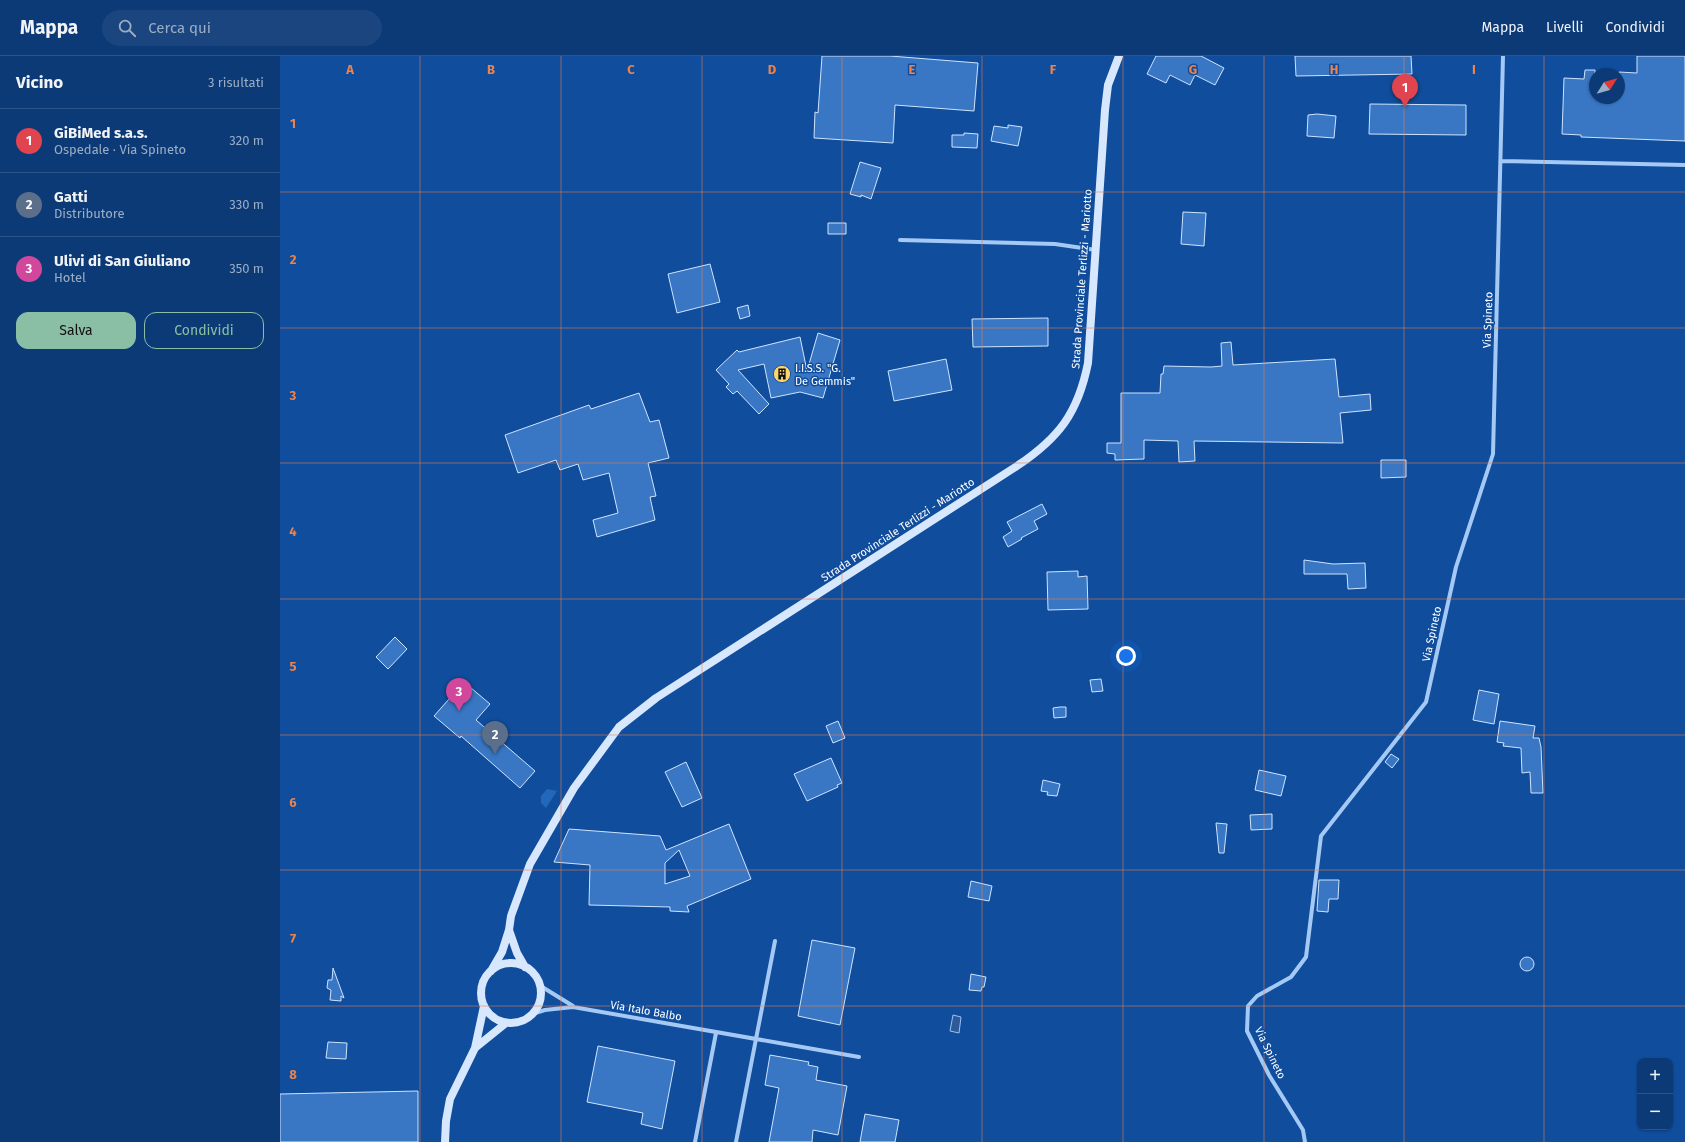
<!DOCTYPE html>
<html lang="it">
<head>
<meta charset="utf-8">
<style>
  body { margin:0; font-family:"Fira Sans",sans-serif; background:#1a457e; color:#f1f3f6 }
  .controls { position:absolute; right:12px; bottom:12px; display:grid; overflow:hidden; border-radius:8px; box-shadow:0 1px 3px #0004 }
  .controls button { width:36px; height:36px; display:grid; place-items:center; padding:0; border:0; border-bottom:1px solid #2c5488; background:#0c3a76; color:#f1f3f6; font:20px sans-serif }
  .compass { position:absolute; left:1309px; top:12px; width:36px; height:36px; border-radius:50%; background:#0c3a76; box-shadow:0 1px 3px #0004; rotate:53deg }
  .you { position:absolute; left:846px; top:600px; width:14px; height:14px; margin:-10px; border:3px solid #fff; border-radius:50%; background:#1a73e8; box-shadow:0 0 0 6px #1a73e833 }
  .badge { display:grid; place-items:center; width:26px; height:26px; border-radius:50%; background:#8abfa5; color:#fff; font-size:13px; font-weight:700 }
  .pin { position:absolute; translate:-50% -33px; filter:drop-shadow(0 1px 2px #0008) }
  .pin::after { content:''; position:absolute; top:21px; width:14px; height:12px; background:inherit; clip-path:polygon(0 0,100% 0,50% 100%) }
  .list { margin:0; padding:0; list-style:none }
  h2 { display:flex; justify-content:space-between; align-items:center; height:52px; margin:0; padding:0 16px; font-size:17px }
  h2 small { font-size:13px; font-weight:400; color:#9aadc5 }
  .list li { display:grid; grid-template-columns:26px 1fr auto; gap:12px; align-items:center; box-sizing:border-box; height:64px; padding:0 16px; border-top:1px solid #2c5488 }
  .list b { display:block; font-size:15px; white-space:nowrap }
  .list p { margin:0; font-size:13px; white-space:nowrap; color:#9aadc5 }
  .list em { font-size:13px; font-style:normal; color:#9aadc5 }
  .actions { display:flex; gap:8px; padding:12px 16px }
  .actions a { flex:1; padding:9px 0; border:1px solid #8abfa5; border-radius:12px; text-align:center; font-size:14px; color:#8abfa5 }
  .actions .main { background:#8abfa5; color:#111 }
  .icon { flex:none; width:22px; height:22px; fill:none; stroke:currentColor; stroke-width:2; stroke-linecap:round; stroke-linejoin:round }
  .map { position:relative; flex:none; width:1405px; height:1086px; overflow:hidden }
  header { display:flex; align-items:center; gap:24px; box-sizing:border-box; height:56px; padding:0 20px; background:#0c3a76; border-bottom:1px solid #2c5488 }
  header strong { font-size:19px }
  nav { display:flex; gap:22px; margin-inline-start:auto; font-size:14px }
  .search { width:280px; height:36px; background:#1a457e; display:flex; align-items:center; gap:10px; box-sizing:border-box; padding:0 14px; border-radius:22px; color:#9aadc5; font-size:15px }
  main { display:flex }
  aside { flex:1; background:#0c3a76 }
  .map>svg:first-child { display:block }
  .green { fill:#2367bb }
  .water { fill:#2f5a96; stroke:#97c4f8 }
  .building { fill:#3977c4; stroke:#cee4fe; fill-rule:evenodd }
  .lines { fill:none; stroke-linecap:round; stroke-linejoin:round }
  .minor { stroke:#a5c9f5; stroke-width:4 }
  .secondary { stroke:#d6e7fe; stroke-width:8 }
  .grid { fill:none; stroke:#ee8249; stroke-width:1; stroke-opacity:0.55 }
  .labels { text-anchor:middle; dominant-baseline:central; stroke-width:3; stroke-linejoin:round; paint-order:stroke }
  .street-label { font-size:11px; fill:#fff; stroke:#104d9d }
  .poi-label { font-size:11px; fill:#fff; stroke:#104d9d; text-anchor:start }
  .grid-label { font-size:13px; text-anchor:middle; font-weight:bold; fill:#ee8249; stroke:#104d9d; stroke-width:3; stroke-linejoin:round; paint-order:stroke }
</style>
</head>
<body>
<header>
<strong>Mappa</strong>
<div class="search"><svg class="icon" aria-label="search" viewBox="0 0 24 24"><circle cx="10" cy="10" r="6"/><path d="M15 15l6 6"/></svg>Cerca qui</div>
<nav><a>Mappa</a><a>Livelli</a><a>Condividi</a></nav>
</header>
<main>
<aside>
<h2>Vicino<small>3 risultati</small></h2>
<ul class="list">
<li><span class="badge" style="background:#e0444e">1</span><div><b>GiBiMed s.a.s.</b><p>Ospedale · Via Spineto</p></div><em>320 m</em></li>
<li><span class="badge" style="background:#5c6f8a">2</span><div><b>Gatti</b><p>Distributore</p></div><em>330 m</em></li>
<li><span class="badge" style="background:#d1479c">3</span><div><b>Ulivi di San Giuliano</b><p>Hotel</p></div><em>350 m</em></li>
</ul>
<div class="actions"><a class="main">Salva</a><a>Condividi</a></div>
</aside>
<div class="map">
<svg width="1405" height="1086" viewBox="0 0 1405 1086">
  <rect width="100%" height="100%" fill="#104d9d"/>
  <!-- green -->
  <path class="green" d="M 267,733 L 277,735 L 266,752 L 261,747 L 261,740 Z"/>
  <!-- water -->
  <path class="water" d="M 673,959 L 681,961 L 679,977 L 670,975 Z"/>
  <!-- building -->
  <path class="building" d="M 542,0 L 610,0 L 698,7 L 694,55 L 615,49 L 613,87 L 534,82 L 535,56 L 538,57 Z
    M 876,0 L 921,0 L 944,12 L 935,29 L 915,19 L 910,29 L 890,19 L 886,27 L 867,18 Z
    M 1015,0 L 1131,0 L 1132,18 L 1016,20 Z
    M 1357,0 L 1405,0 L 1405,85 L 1301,81 L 1301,79 L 1282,78 L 1284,22 L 1304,23 L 1305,14 L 1315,14 L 1315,42 L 1339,42 L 1339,16 L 1357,17 Z
    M 1090,48 L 1186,49 L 1186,79 L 1089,78 Z
    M 1037,58 L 1056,60 L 1054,82 L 1027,80 L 1028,59 Z
    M 728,69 L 742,71 L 738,90 L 711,85 L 714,70 L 728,72 Z
    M 684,77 L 698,78 L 697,92 L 672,91 L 672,79 L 684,79 Z
    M 580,106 L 601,112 L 591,143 L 581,139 L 581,141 L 570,138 Z
    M 903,156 L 926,157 L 924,190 L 901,188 Z
    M 548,167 L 566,167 L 566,178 L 548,178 Z
    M 430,208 L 440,246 L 397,257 L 388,218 Z
    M 468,249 L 470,260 L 460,263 L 457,252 Z
    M 768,262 L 768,290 L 693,291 L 692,263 Z
    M 538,277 L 560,284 L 543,342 L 520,336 L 491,342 L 484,308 L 458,314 L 489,348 L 479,358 L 457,335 L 453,338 L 446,331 L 449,328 L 436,314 L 457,294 L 459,296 L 520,281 L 527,315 Z
    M 951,286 L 953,309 L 1055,303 L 1059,341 L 1090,338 L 1091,354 L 1060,357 L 1063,387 L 914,385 L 915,405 L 899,406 L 898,385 L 864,384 L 864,403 L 835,404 L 835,398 L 827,397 L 827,387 L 841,387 L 841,337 L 880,337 L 881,318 L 883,318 L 884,310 L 931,311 L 942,310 L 941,287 Z
    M 666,303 L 672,334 L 614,345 L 608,315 Z
    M 359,337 L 370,366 L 379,364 L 389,402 L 368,407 L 376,440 L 370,441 L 375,464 L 317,481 L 313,464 L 338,457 L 329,417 L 303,424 L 298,408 L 280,414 L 276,404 L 238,417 L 225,379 L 309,349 L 311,353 Z
    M 1101,404 L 1126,404 L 1126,421 L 1101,422 Z
    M 762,448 L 767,458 L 754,465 L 758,473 L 741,482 L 742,483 L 728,491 L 723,481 L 732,475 L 727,466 Z
    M 1024,504 L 1053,508 L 1085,507 L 1086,532 L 1068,533 L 1067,518 L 1024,518 Z
    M 798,515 L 798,521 L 807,520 L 808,553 L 768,554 L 767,516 Z
    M 115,581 L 127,593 L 108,613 L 96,601 Z
    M 821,623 L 823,635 L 812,636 L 810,624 Z
    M 184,626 L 210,648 L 196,664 L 255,715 L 240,732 L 181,680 L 180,682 L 154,660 Z
    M 1199,634 L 1219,638 L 1214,668 L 1193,664 Z
    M 780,651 L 786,651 L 786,661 L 774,662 L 773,652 Z
    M 558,665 L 565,682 L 553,687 L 546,670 Z
    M 1220,665 L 1255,670 L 1253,682 L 1259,682 L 1261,691 L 1263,737 L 1251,737 L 1250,716 L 1242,717 L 1241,692 L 1223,690 L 1224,687 L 1217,686 Z
    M 1111,698 L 1119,703 L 1112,712 L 1105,706 Z
    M 551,702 L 562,727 L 557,729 L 558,731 L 527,745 L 514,718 Z
    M 406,706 L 422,742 L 402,751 L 385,716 Z
    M 979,714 L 1006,720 L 1001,740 L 975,734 Z
    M 763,724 L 780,728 L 777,740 L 767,739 L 768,736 L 761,735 Z
    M 992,758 L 992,773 L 971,774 L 970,759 Z
    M 936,767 L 947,768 L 944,797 L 939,797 Z
    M 449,768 L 471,823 L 407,850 L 409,856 L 390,855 L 390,851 L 309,849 L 310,809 L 274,806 L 289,773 L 380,780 L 386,794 ZM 399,794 L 410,820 L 385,828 L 385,807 Z
    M 1039,824 L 1059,824 L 1058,843 L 1049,843 L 1048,856 L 1037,855 Z
    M 691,825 L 712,830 L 709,845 L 688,841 Z
    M 532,884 L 575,892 L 560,969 L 518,960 Z
    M1240 908a7 7 0 1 1 14 0a7 7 0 1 1-14 0Z
    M 53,912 L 64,942 L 61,940 L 61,945 L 50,944 L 51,934 L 47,932 L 48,924 L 52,924 Z
    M 691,918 L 706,921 L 704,931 L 702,931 L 701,935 L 689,934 Z
    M 48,986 L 67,987 L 66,1003 L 46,1002 Z
    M 318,990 L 395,1005 L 382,1073 L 361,1068 L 363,1057 L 307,1046 Z
    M 490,999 L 529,1006 L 528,1009 L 538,1011 L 536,1024 L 567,1030 L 558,1079 L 533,1074 L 532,1086 L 489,1086 L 499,1032 L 485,1029 Z
    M 138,1035 L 138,1086 L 0,1086 L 0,1038 Z
    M 585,1058 L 619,1064 L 615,1086 L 580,1086 Z"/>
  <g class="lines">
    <!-- minor -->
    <path class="minor" d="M 1221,105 L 1405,109
      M 620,184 L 775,188 L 816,194
      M 259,929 L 293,950
      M 252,958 L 265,954 L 293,951 L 579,1001
      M 415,1086 L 436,977
      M 456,1086 L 495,885
      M 1025,1086 L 1023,1074 L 989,1019 L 967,975 L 968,950 L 977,940 L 1011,921 L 1026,901 L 1041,780 L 1146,646 L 1176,511 L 1213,398 L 1223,0"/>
    <!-- secondary -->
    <path class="secondary" d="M 229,874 L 237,897 L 245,911
      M201 937a30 30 0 1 1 60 0a30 30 0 1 1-60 0Z
      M 211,915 L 222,896 L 229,874 L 231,860 L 250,808 L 294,732 L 339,671 L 376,642 L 737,410 C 779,382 798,357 808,307 L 825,54 L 828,29 L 839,0
      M 195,992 L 226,967
      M 165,1086 L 166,1065 L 170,1043 L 195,992 L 204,950"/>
  </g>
  <!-- grid -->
  <path class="grid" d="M 140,0 L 140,1086M 281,0 L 281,1086M 422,0 L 422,1086M 562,0 L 562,1086M 702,0 L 702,1086M 843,0 L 843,1086M 984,0 L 984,1086M 1124,0 L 1124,1086M 1264,0 L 1264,1086M 0,136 L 1405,136M 0,272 L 1405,272M 0,407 L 1405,407M 0,543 L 1405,543M 0,679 L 1405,679M 0,814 L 1405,814M 0,950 L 1405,950"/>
  <!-- icons -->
  <defs>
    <symbol id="building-disc" viewBox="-11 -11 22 22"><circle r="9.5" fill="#ffd569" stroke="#104d9d"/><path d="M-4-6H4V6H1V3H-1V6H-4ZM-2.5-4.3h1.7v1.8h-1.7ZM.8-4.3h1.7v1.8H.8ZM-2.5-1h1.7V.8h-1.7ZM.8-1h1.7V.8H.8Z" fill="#111"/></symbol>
  </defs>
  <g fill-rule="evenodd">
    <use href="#building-disc" x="492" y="308" width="20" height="20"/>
  </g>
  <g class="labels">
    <!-- street labels -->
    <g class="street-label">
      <text transform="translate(802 223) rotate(-86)">Strada Provinciale Terlizzi - Mariotto</text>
      <text transform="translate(1208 264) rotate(-88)">Via Spineto</text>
      <text transform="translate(618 474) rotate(-33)">Strada Provinciale Terlizzi - Mariotto</text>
      <text transform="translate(1152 578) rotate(-78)">Via Spineto</text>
      <text transform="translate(366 955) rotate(10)">Via Italo Balbo</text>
      <text transform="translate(990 997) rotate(64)">Via Spineto</text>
    </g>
    <!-- poi labels -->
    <g class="poi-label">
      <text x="515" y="312">I.I.S.S. "G.<tspan x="515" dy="13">De Gemmis"</tspan></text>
    </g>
  </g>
  <g class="grid-label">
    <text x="70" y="18">A</text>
    <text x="211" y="18">B</text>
    <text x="351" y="18">C</text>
    <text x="492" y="18">D</text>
    <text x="632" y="18">E</text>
    <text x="773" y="18">F</text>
    <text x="913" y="18">G</text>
    <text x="1054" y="18">H</text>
    <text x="1194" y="18">I</text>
    <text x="13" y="72">1</text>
    <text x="13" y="208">2</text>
    <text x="13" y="344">3</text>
    <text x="13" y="480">4</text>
    <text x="13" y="615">5</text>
    <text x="13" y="751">6</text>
    <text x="13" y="887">7</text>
    <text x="13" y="1023">8</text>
  </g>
</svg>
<div class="controls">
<button>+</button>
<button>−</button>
</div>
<svg class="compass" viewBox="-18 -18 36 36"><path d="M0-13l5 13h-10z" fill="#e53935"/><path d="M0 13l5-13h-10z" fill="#9aadc5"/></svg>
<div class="you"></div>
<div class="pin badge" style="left:1125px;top:51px;background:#e0444e">1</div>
<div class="pin badge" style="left:215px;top:698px;background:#5c6f8a">2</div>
<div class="pin badge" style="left:179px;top:655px;background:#d1479c">3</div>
</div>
</main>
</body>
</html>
